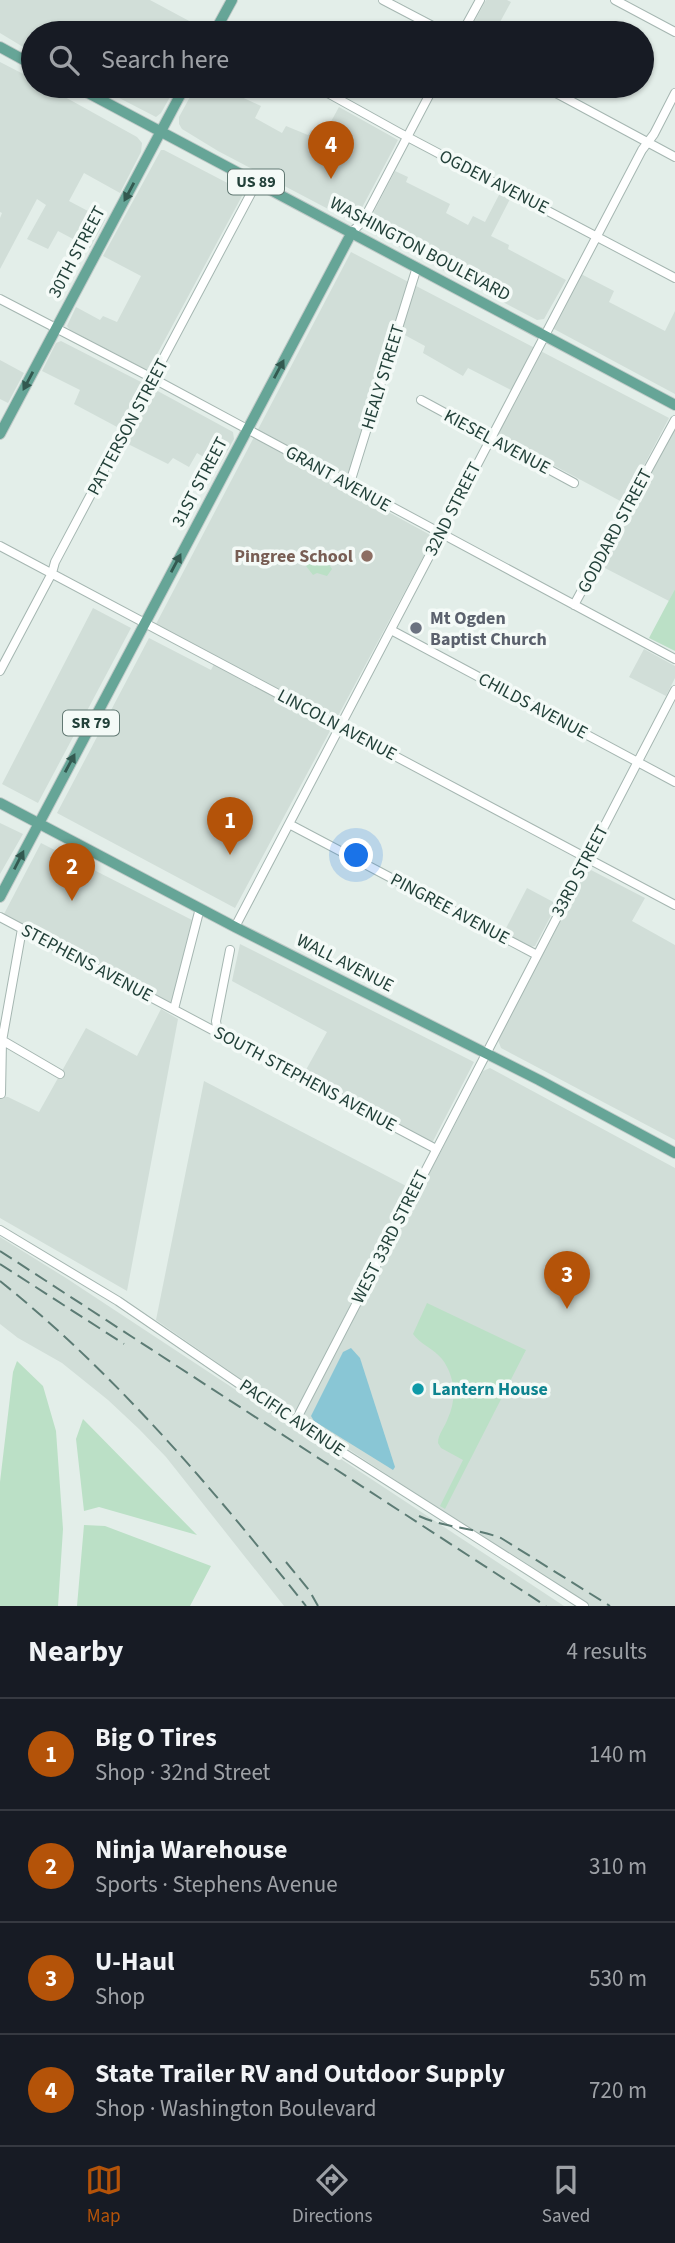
<!DOCTYPE html>
<html lang="en">
<head>
<meta charset="utf-8">
<style>
  body { margin:0; font-family:"Source Sans 3",sans-serif; background:#20242c; color:#f1f3f6 }
  .you { position:absolute; left:357px; top:856px; width:24px; height:24px; margin:-18px; border:5px solid #fff; border-radius:50%; background:#1a73e8; box-shadow:0 0 0 10px #1a73e833 }
  .badge { display:grid; place-items:center; width:46px; height:46px; border-radius:50%; background:#b45309; color:#fff; font-size:23px; font-weight:700 }
  .pin { position:absolute; translate:-50% -58px; filter:drop-shadow(0 2px 4px #0008) }
  .pin::after { content:''; position:absolute; top:37px; width:24px; height:21px; background:inherit; clip-path:polygon(0 0,100% 0,50% 100%) }
  .list { margin:0; padding:0; list-style:none }
  h2 { display:flex; justify-content:space-between; align-items:center; height:91px; margin:0; padding:0 28px; font-size:30px }
  h2 small { font-size:23px; font-weight:400; color:#9ea1a6 }
  .list li { display:grid; grid-template-columns:46px 1fr auto; gap:21px; align-items:center; box-sizing:border-box; height:112px; padding:0 28px; border-top:2px solid #363941 }
  .list b { display:block; font-size:26px; white-space:nowrap }
  .list p { margin:0; font-size:23px; white-space:nowrap; color:#9ea1a6 }
  .list em { font-size:23px; font-style:normal; color:#9ea1a6 }
  .icon { flex:none; width:38px; height:38px; fill:none; stroke:currentColor; stroke-width:2; stroke-linecap:round; stroke-linejoin:round }
  .map { position:relative; flex:none; width:675px; height:1606px; overflow:hidden }
  .search { position:absolute; background:#171b24; box-shadow:0 2px 5px #0004; left:21px; right:21px; top:21px; height:77px; display:flex; align-items:center; gap:18px; box-sizing:border-box; padding:0 24px; border-radius:38px; color:#9ea1a6; font-size:26px }
  .sheet { height:539px; background:#171b24 }
  nav { display:flex; justify-content:space-around; align-items:center; box-sizing:border-box; height:98px; border-top:2px solid #363941; background:#171b24; font-size:19px; color:#9ea1a6 }
  nav a { display:grid; justify-items:center; gap:4px }
  nav .on { color:#b45309 }
  .map>svg:first-child { display:block }
  .built { fill:#d1ded8 }
  .green { fill:#bbe0c6 }
  .water { fill:#89c6d5 }
  .lines { fill:none; stroke-linecap:round; stroke-linejoin:round }
  .minor-casing { stroke:#a5b6b1; stroke-width:10 }
  .major-casing { stroke:#c1cac8; stroke-width:12 }
  .minor { stroke:#fff; stroke-width:8 }
  .major { stroke:#66a597; stroke-width:10 }
  .rail { stroke:#5c7b74; stroke-width:2; stroke-dasharray:14 7; stroke-linecap:butt }
  .oneway { fill:#335950 }
  .education-dot { fill:#8d6e63; stroke:#f4faf7; stroke-width:2.5 }
  .worship-dot { fill:#6b7280; stroke:#f4faf7; stroke-width:2.5 }
  .culture-dot { fill:#0f9aa8; stroke:#f4faf7; stroke-width:2.5 }
  .labels { text-anchor:middle; dominant-baseline:central; stroke-width:7; stroke-linejoin:round; paint-order:stroke }
  .shield { fill:#f4faf7; stroke:#617872; stroke-width:2 }
  .shield-label { font-size:16px; font-weight:bold; fill:#224039 }
  .street-label { font-size:18px; fill:#224039; stroke:#f4faf7 }
  .education-label { font-size:18px; font-weight:bold; fill:#785e54; stroke:#f4faf7; text-anchor:end }
  .worship-label { font-size:18px; font-weight:bold; fill:#5b616d; stroke:#f4faf7; text-anchor:start }
  .culture-label { font-size:18px; font-weight:bold; fill:#0d838f; stroke:#f4faf7; text-anchor:start }
</style>
</head>
<body>
<div class="map">
<svg width="675" height="1606" viewBox="0 0 675 1606">
  <rect width="100%" height="100%" fill="#e3eee9"/>
  <!-- built -->
  <path class="built" d="M 0,0 L 150,0 L 206,30 L 204,33 L 33,33 L 33,53 L 0,33 Z
    M 486,0 L 507,0 L 511,2 L 494,33 L 473,24 Z
    M 0,62 L 33,79 L 33,86 L 45,86 L 137,137 L 142,143 L 141,152 L 120,193 L 84,173 L 69,201 L 105,220 L 90,248 L 58,231 L 48,249 L 27,239 L 46,205 L 37,199 L 0,269 L 0,218 L 2,213 L 0,212 Z
    M 96,86 L 176,86 L 161,113 L 156,117 Z
    M 196,86 L 218,86 L 261,106 L 255,118 L 282,133 L 286,126 L 308,135 L 311,130 L 323,136 L 339,107 L 398,140 L 357,217 L 351,221 L 218,151 L 182,129 L 179,124 L 179,117 Z
    M 161,150 L 164,150 L 239,189 L 242,196 L 148,371 L 70,330 L 67,326 L 76,307 L 100,320 L 103,316 L 117,322 L 141,276 L 103,256 Z
    M 395,171 L 408,177 L 406,182 L 450,204 L 446,213 L 468,225 L 473,216 L 485,222 L 500,193 L 510,199 L 491,236 L 509,245 L 508,249 L 566,280 L 544,319 L 537,320 L 369,231 L 368,223 Z
    M 351,252 L 669,418 L 624,503 L 497,435 L 519,394 L 468,368 L 463,376 L 423,353 L 425,346 L 401,333 L 354,484 L 331,473 L 328,479 L 434,537 L 235,908 L 57,813 L 149,638 L 211,670 L 217,658 L 156,624 Z
    M 581,274 L 614,291 L 609,302 L 665,331 L 675,311 L 675,394 L 554,329 L 554,326 Z
    M 61,341 L 141,382 L 119,428 L 74,404 L 80,390 L 42,371 L 56,343 Z
    M 0,360 L 24,373 L 8,403 L 0,399 Z
    M 154,389 L 233,432 L 234,439 L 219,466 L 197,453 L 189,467 L 173,458 L 168,464 L 124,442 Z
    M 675,427 L 675,589 L 669,601 L 601,566 Z
    M 93,608 L 131,628 L 38,803 L 2,784 Z
    M 644,649 L 675,666 L 675,678 L 666,696 L 629,677 Z
    M 0,823 L 23,834 L 0,874 Z
    M 41,843 L 192,920 L 171,1004 L 4,914 Z
    M 591,870 L 645,898 L 632,921 L 675,945 L 675,1140 L 501,1048 L 498,1040 L 586,872 Z
    M 527,888 L 557,904 L 535,946 L 529,947 L 503,934 Z
    M 240,944 L 474,1062 L 430,1147 L 302,1077 L 327,1032 L 232,981 Z
    M 161,1009 L 178,1019 L 127,1291 L 0,1218 L 0,1096 L 8,1097 L 39,1112 L 86,1028 L 137,1056 Z
    M 490,1068 L 675,1168 L 675,1606 L 587,1606 L 304,1420 L 304,1414 L 483,1071 Z
    M 204,1081 L 410,1188 L 294,1416 L 156,1320 Z
    M 0,1237 L 66,1278 L 564,1606 L 284,1606 L 166,1457 L 139,1429 L 108,1400 L 62,1363 L 18,1338 L 0,1324 Z"/>
  <!-- green -->
  <path class="green" d="M 315,557 L 324,557 L 332,569 L 327,576 L 317,573 L 313,575 L 306,566 L 307,561 Z
    M 675,589 L 675,651 L 649,638 Z
    M 427,1303 L 526,1350 L 445,1509 L 440,1506 L 463,1460 L 441,1448 L 438,1443 C 438,1434 445,1427 448,1418 C 457,1399 455,1376 442,1359 C 434,1349 420,1344 413,1334 Z
    M 17,1361 L 43,1386 L 56,1431 L 63,1529 L 58,1606 L 0,1606 L 0,1482 L 13,1372 Z
    M 83,1419 L 197,1535 L 99,1507 L 84,1511 L 76,1439 Z
    M 84,1525 L 105,1526 L 211,1566 L 190,1606 L 77,1606 Z"/>
  <!-- water -->
  <path class="water" d="M 351,1348 L 360,1358 L 395,1467 L 393,1470 L 314,1421 L 311,1416 L 343,1352 Z"/>
  <g class="lines">
    <defs>
      <path id="minor" d="M 383,0 L 446,33
        M 615,0 L 675,32
        M 462,33 L 480,0
        M 315,86 L 398,132 L 675,278
        M 543,86 L 675,157
        M 352,232 L 363,221 L 434,86
        M 0,299 L 154,379 L 675,659
        M 421,400 L 574,483
        M 349,486 L 417,267
        M 0,546 L 675,905
        M 574,605 L 675,420
        M 391,630 L 675,782
        M 0,671 L 52,573 L 55,562 L 257,182
        M 289,824 L 537,955
        M 0,917 L 436,1149
        M 235,927 L 642,150 L 654,134 L 675,93
        M 174,1009 L 200,908
        M 218,1033 L 216,1021 L 230,950
        M 0,1039 L 60,1074
        M 1,1094 L 2,1041 L 22,929
        M 0,1230 L 118,1301 L 295,1422 L 584,1606
        M 295,1422 L 675,690"/>
      <path id="major" d="M 214,33 L 232,0
        M 0,47 L 33,65
        M 75,86 L 675,405
        M 0,434 L 185,86
        M 0,803 L 235,927 L 539,1080 L 675,1153
        M 0,897 L 352,232"/>
    </defs>
    <!-- minor casing -->
    <use href="#minor" class="minor-casing"/>
    <!-- major casing -->
    <use href="#major" class="major-casing"/>
    <!-- minor -->
    <use href="#minor" class="minor"/>
    <!-- major -->
    <use href="#major" class="major"/>
    <!-- rail -->
    <path class="rail" d="M 0,1251 L 546,1606
      M 0,1264 L 124,1344
      M 0,1281 C 117,1375 213,1489 306,1606
      M 419,1516 C 445,1528 475,1528 501,1538 L 610,1606
      M 286,1562 L 309,1590 L 318,1606"/>
  </g>
  <!-- one-way arrows -->
  <defs><path id="oneway-solid" d="M-6-.8H1V-3.2L6.5 0L1 3.2V.8H-6Z" transform="scale(1.75)"/></defs>
  <g class="oneway">
    <use href="#oneway-solid" transform="translate(129 192) rotate(118)"/>
    <use href="#oneway-solid" transform="translate(279 369) rotate(-62)"/>
    <use href="#oneway-solid" transform="translate(28 381) rotate(118)"/>
    <use href="#oneway-solid" transform="translate(176 563) rotate(-62)"/>
    <use href="#oneway-solid" transform="translate(70 763) rotate(-62)"/>
    <use href="#oneway-solid" transform="translate(19 860) rotate(-63)"/>
  </g>
  <!-- markers -->
  <circle class="education-dot" cx="367" cy="556" r="7"/>
  <circle class="worship-dot" cx="416" cy="628" r="7"/>
  <circle class="culture-dot" cx="418" cy="1389" r="7"/>
  <g class="labels">
    <!-- shield labels -->
    <g class="shield">
      <rect x="228" y="169.5" width="56" height="25" rx="5"/>
      <rect x="63" y="710.5" width="56" height="25" rx="5"/>
    </g>
    <g class="shield-label">
      <text x="256" y="182">US 89</text>
      <text x="91" y="723">SR 79</text>
    </g>
    <!-- street labels -->
    <g class="street-label">
      <text transform="translate(494 182) rotate(27)">OGDEN AVENUE</text>
      <text transform="translate(420 249) rotate(28)">WASHINGTON BOULEVARD</text>
      <text transform="translate(77 252) rotate(-62)">30TH STREET</text>
      <text transform="translate(383 377) rotate(-73)">HEALY STREET</text>
      <text transform="translate(128 427) rotate(-62)">PATTERSON STREET</text>
      <text transform="translate(497 442) rotate(28)">KIESEL AVENUE</text>
      <text transform="translate(338 479) rotate(29)">GRANT AVENUE</text>
      <text transform="translate(200 482) rotate(-62)">31ST STREET</text>
      <text transform="translate(453 509) rotate(-63)">32ND STREET</text>
      <text transform="translate(615 531) rotate(-62)">GODDARD STREET</text>
      <text transform="translate(533 706) rotate(28)">CHILDS AVENUE</text>
      <text transform="translate(337 725) rotate(28)">LINCOLN AVENUE</text>
      <text transform="translate(580 871) rotate(-62)">33RD STREET</text>
      <text transform="translate(450 909) rotate(28)">PINGREE AVENUE</text>
      <text transform="translate(87 963) rotate(28)">STEPHENS AVENUE</text>
      <text transform="translate(345 963) rotate(27)">WALL AVENUE</text>
      <text transform="translate(305 1079) rotate(28)">SOUTH STEPHENS AVENUE</text>
      <text transform="translate(390 1237) rotate(-63)">WEST 33RD STREET</text>
      <text transform="translate(292 1418) rotate(34)">PACIFIC AVENUE</text>
    </g>
    <!-- education labels -->
    <g class="education-label">
      <text x="353" y="556">Pingree School</text>
    </g>
    <!-- worship labels -->
    <g class="worship-label">
      <text x="430" y="618">Mt Ogden<tspan x="430" dy="21">Baptist Church</tspan></text>
    </g>
    <!-- culture labels -->
    <g class="culture-label">
      <text x="432" y="1389">Lantern House</text>
    </g>
  </g>
</svg>
<div class="you"></div>
<div class="pin badge" style="left:230px;top:855px">1</div>
<div class="pin badge" style="left:72px;top:901px">2</div>
<div class="pin badge" style="left:567px;top:1309px">3</div>
<div class="pin badge" style="left:331px;top:179px">4</div>
<div class="search"><svg class="icon" aria-label="search" viewBox="0 0 24 24"><circle cx="10" cy="10" r="6"/><path d="M15 15l6 6"/></svg>Search here</div>
</div>
<section class="sheet">
<h2>Nearby<small>4 results</small></h2>
<ul class="list">
<li><span class="badge">1</span><div><b>Big O Tires</b><p>Shop · 32nd Street</p></div><em>140 m</em></li>
<li><span class="badge">2</span><div><b>Ninja Warehouse</b><p>Sports · Stephens Avenue</p></div><em>310 m</em></li>
<li><span class="badge">3</span><div><b>U-Haul</b><p>Shop</p></div><em>530 m</em></li>
<li><span class="badge">4</span><div><b>State Trailer RV and Outdoor Supply</b><p>Shop · Washington Boulevard</p></div><em>720 m</em></li>
</ul>
</section>
<nav>
<a class="on"><svg class="icon" aria-label="map" viewBox="0 0 24 24"><path d="M3 6l6-2 6 2 6-2v14l-6 2-6-2-6 2zM9 4v14M15 6v14"/></svg>Map</a>
<a><svg class="icon" aria-label="directions" viewBox="0 0 24 24"><path d="M12 3l9 9-9 9-9-9zM9 14v-3h6M13 9l2 2-2 2"/></svg>Directions</a>
<a><svg class="icon" aria-label="saved" viewBox="0 0 24 24"><path d="M7 4h10v16l-5-4-5 4z"/></svg>Saved</a>
</nav>
</body>
</html>
